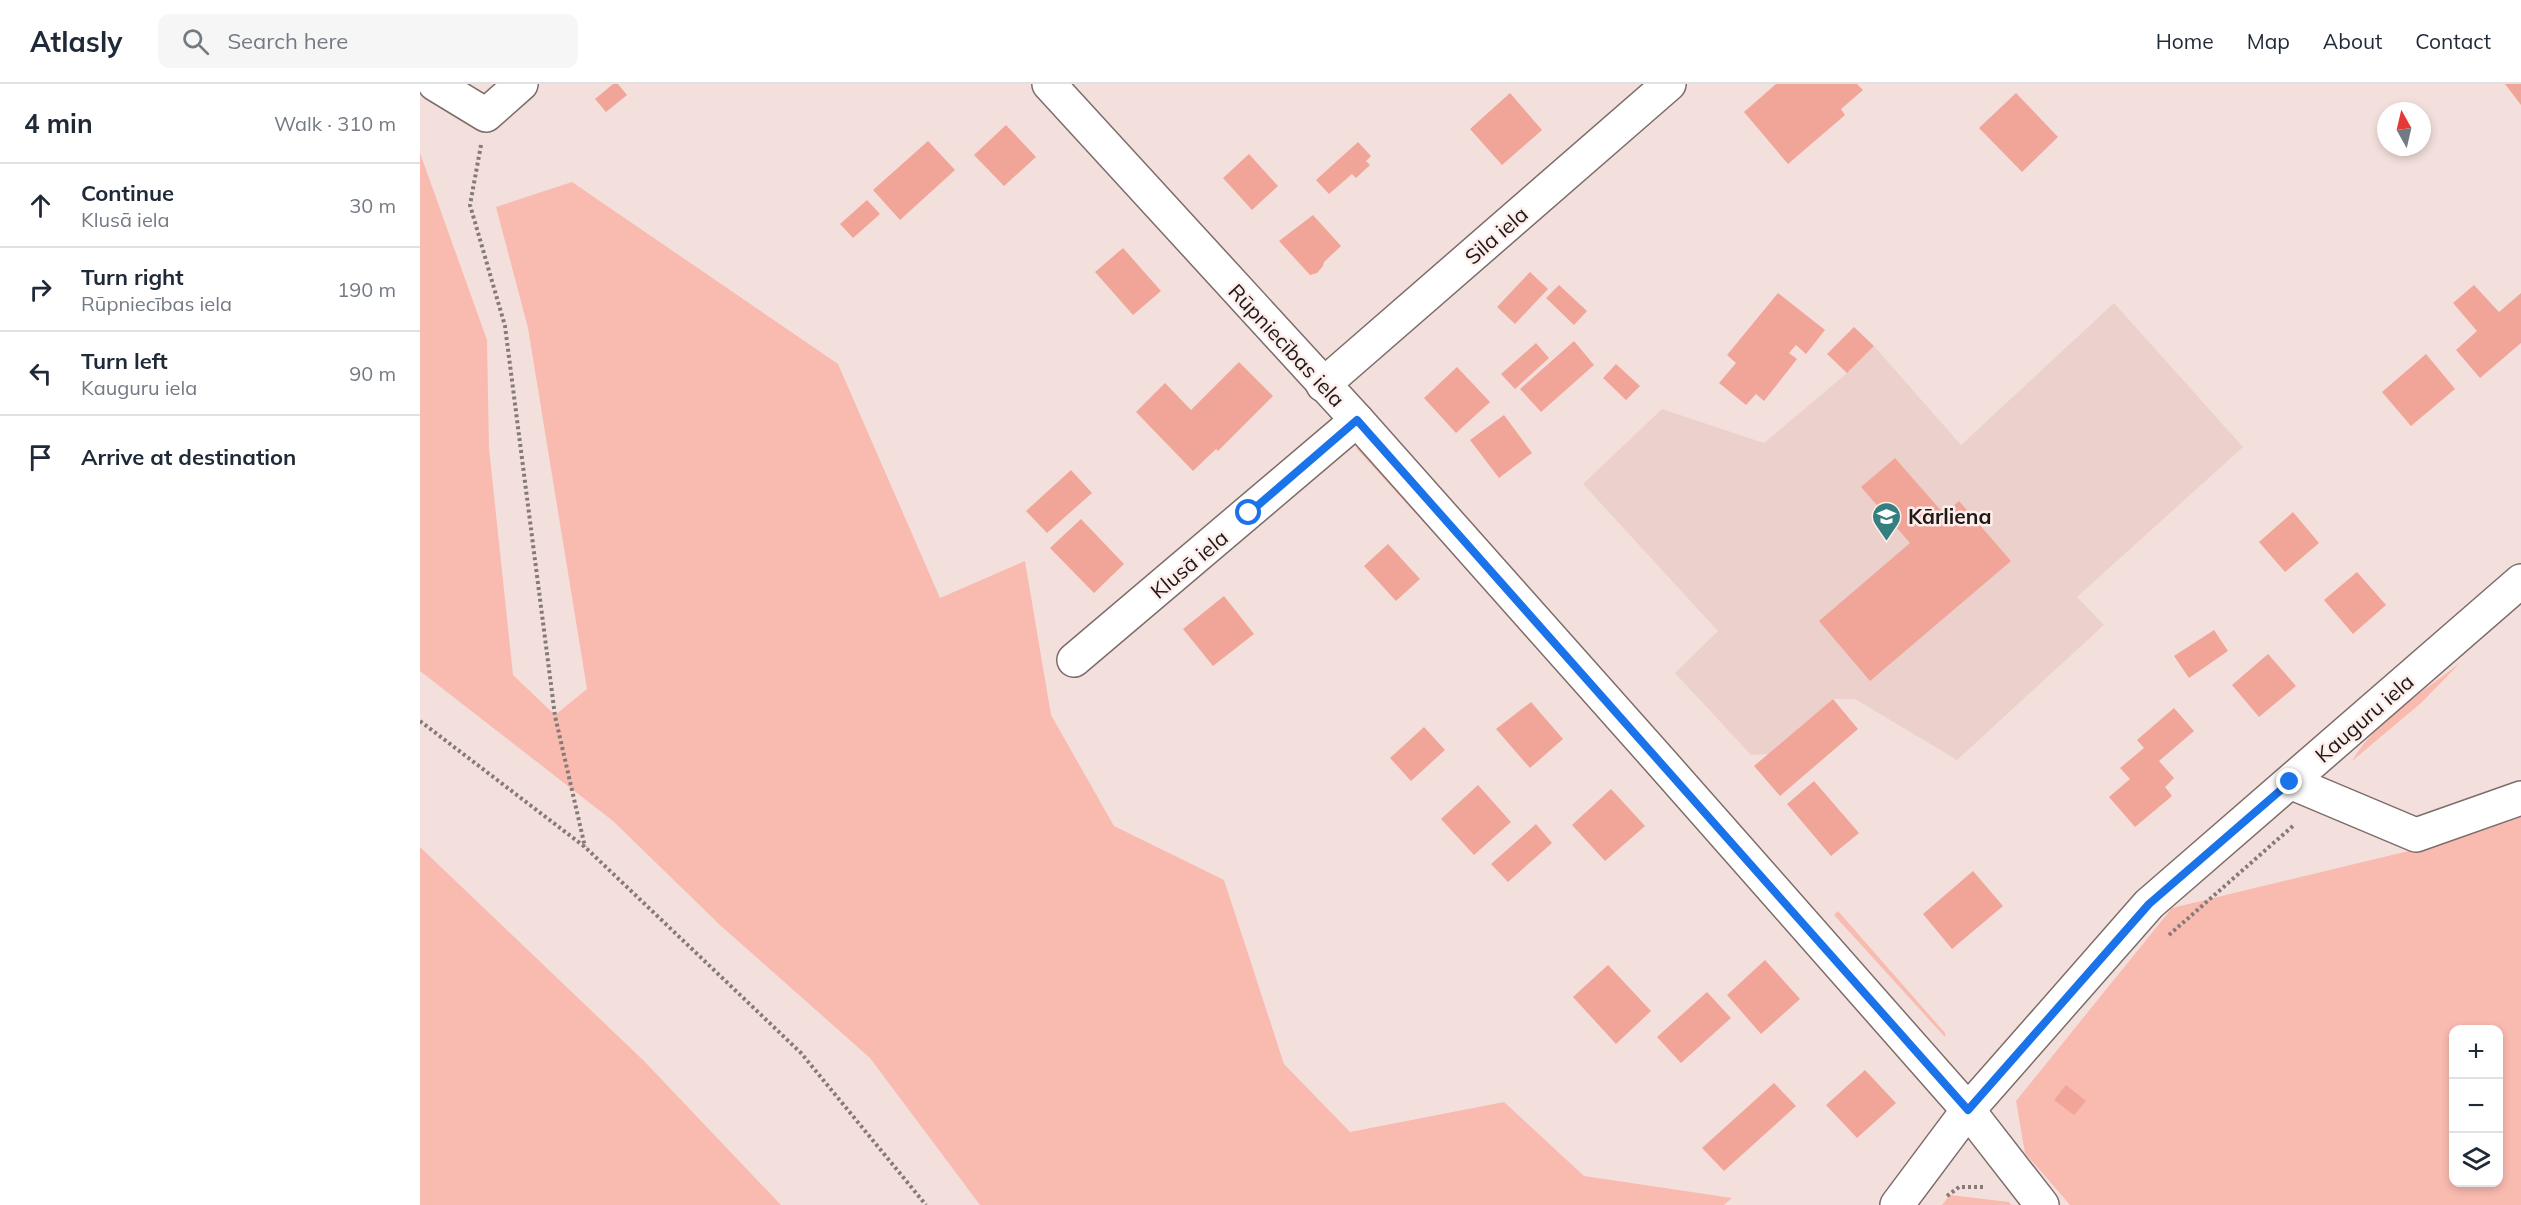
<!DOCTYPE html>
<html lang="en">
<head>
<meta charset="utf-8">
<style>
  body { margin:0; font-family:Mulish,sans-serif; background:#f6f6f7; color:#1f2937 }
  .controls { position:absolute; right:18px; bottom:18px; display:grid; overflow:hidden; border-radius:12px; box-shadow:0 3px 9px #0003 }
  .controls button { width:54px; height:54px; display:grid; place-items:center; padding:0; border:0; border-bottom:2px solid #e0e1e3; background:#fff; color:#1f2937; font:30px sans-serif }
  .compass { position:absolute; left:1957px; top:18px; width:54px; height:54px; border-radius:50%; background:#fff; box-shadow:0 3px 9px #0003; rotate:352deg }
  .stop { position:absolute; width:18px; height:18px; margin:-14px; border:4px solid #1a73e8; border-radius:50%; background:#fff }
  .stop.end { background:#1a73e8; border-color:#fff; box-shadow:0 2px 6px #0008 }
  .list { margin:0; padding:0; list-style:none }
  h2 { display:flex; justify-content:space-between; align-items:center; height:78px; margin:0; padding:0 24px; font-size:26px }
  h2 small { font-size:20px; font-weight:400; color:#747a83 }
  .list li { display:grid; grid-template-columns:39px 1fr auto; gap:18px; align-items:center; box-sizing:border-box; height:84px; padding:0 24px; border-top:2px solid #e0e1e3 }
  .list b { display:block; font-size:22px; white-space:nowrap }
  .list p { margin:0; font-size:20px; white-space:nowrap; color:#747a83 }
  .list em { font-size:20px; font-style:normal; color:#747a83 }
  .icon { flex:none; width:33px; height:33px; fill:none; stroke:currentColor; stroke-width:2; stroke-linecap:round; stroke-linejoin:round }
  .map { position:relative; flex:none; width:2101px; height:1121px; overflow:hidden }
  header { display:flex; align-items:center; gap:36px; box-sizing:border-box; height:84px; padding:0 30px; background:#fff; border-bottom:2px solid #e0e1e3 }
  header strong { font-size:28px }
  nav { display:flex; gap:33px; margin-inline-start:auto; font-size:21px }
  .search { width:420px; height:54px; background:#f6f6f7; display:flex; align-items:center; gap:15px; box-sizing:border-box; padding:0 21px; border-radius:12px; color:#747a83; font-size:22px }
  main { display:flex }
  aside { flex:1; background:#fff }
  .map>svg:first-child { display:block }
  .built { fill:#ecd0cb }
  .green { fill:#f9bab0; fill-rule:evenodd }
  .building { fill:#f1a598 }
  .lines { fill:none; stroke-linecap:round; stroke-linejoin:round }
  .street-casing { stroke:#7d6c6a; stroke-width:36 }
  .secondary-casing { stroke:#7d6c6a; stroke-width:36 }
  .path { stroke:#867a77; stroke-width:4; stroke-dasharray:3 3; stroke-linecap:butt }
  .street { stroke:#fff; stroke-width:33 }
  .secondary { stroke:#fff; stroke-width:33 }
  .route { stroke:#1a73e8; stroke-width:8 }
  .labels { text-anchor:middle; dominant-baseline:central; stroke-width:5; stroke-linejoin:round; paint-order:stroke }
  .street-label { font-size:21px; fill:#1f1918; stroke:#feeeeb }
  .poi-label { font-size:21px; font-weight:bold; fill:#1f1918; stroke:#feeeeb; text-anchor:start }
</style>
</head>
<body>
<header>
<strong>Atlasly</strong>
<div class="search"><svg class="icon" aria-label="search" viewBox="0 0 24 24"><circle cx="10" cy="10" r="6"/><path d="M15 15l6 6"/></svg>Search here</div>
<nav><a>Home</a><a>Map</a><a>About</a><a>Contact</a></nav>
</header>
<main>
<aside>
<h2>4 min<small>Walk · 310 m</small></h2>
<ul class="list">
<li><svg class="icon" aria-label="ahead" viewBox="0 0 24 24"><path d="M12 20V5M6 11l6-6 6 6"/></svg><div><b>Continue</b><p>Klusā iela</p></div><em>30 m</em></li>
<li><svg class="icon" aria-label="right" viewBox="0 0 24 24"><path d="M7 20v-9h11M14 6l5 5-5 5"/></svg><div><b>Turn right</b><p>Rūpniecības iela</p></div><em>190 m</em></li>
<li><svg class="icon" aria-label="left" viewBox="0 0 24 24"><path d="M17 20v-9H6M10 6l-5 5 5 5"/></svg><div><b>Turn left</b><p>Kauguru iela</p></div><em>90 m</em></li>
<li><svg class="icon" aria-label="arrive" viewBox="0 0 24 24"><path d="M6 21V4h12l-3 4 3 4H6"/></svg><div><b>Arrive at destination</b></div></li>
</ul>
</aside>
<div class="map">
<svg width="2101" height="1121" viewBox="0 0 2101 1121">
  <rect width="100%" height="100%" fill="#f3e0dc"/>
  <!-- built -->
  <path class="built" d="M 1694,219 L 1823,363 L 1657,513 L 1684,541 L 1537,676 L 1435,615 L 1413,615 L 1349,670 L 1331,671 L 1255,589 L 1298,547 L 1163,400 L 1242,325 L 1344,359 L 1427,289 L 1454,262 L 1541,361 Z"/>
  <!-- green -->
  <path class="green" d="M 0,69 L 67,256 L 69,364 L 93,591 L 135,631 L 167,605 L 108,244 L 76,123 L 152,98 L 418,280 L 520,514 L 605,477 L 631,631 L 694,742 L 804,796 L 864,980 L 930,1048 L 1084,1018 L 1164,1092 L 1312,1114 L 1304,1121 L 560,1121 L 450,974 L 300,841 L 193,737 L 0,587 Z
    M 936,364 L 940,364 L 1124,570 Z
    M 2040,579 L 2001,619 L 1932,677 C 1956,636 2003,608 2040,579 Z
    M 2101,708 L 2101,1121 L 1650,1121 L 1605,1069 L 1596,1017 L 1752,824 L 2001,764 ZM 2034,946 L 2078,946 L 2078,1098 L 2034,1098 Z
    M 0,763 L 224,977 L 361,1121 L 0,1121 Z
    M 1418,827 L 1525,949 L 1525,953 L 1414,831 Z
    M 1530,1111 L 1589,1118 L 1591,1121 L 1522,1121 Z"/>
  <!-- building -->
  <path class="building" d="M 193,0 L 198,0 L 207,11 L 186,28 L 175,15 Z
    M 1356,0 L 1437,0 L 1443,6 L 1421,25 L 1425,31 L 1368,80 L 1324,28 Z
    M 2085,0 L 2101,0 L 2101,21 Z
    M 1090,9 L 1122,46 L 1082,81 L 1050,45 Z
    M 1596,9 L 1638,53 L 1602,88 L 1559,44 Z
    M 586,41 L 616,73 L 584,102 L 554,71 Z
    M 508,57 L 535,86 L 480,136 L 453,106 Z
    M 938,58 L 951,72 L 946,77 L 950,81 L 936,94 L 932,90 L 909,110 L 896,96 Z
    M 829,70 L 858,102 L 832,126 L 803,94 Z
    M 447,116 L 460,130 L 433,154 L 420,140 Z
    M 893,131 L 921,162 L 904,178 L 903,182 L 897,189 L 890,191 L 859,157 Z
    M 703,164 L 741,207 L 713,231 L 675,188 Z
    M 1110,188 L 1128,205 L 1095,240 L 1077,223 Z
    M 1139,201 L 1167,227 L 1154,241 L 1126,214 Z
    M 2054,201 L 2079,228 L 2101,209 L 2101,259 L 2060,294 L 2036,266 L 2057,247 L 2033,219 Z
    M 1358,209 L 1405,246 L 1386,270 L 1376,261 L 1369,269 L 1377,275 L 1344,317 L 1336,310 L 1326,321 L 1299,299 L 1316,279 L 1307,271 Z
    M 1434,243 L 1454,262 L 1427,289 L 1407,270 Z
    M 1154,257 L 1174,281 L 1121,328 L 1100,305 Z
    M 1116,259 L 1129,274 L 1095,305 L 1081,290 Z
    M 2006,270 L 2035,305 L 1991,342 L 1962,308 Z
    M 819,278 L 853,312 L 798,367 L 796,365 L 773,387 L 716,328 L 745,299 L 771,326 Z
    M 1196,280 L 1220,302 L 1206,316 L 1183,294 Z
    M 1037,283 L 1070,318 L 1036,349 L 1004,314 Z
    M 1084,331 L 1112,369 L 1079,394 L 1050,356 Z
    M 1475,374 L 1524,430 L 1539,417 L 1591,477 L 1450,597 L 1399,537 L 1490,459 L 1441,403 Z
    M 651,386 L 672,409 L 627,449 L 606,427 Z
    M 1873,428 L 1899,459 L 1865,488 L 1839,458 Z
    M 661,435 L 704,480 L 674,509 L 630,464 Z
    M 968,460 L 1000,495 L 976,517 L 944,482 Z
    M 1937,488 L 1966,521 L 1933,550 L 1904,516 Z
    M 804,512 L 834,550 L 793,582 L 763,545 Z
    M 1794,546 L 1808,567 L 1769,594 L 1754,572 Z
    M 1848,570 L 1876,602 L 1839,633 L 1812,601 Z
    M 1413,615 L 1438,645 L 1360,712 L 1334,682 Z
    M 1111,618 L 1143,655 L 1110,684 L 1076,645 Z
    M 1754,624 L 1774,647 L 1739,677 L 1754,694 L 1745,703 L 1752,712 L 1715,743 L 1689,713 L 1710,695 L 1700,684 L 1724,664 L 1717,656 Z
    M 1004,643 L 1025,666 L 991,697 L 970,674 Z
    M 1394,697 L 1439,749 L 1411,772 L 1367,720 Z
    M 1058,701 L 1091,738 L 1054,771 L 1021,735 Z
    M 1191,705 L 1225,742 L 1185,777 L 1152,741 Z
    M 1116,740 L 1132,759 L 1088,798 L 1071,780 Z
    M 1553,787 L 1583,822 L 1532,865 L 1503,830 Z
    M 1345,876 L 1380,915 L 1341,950 L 1307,911 Z
    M 1188,881 L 1231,927 L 1196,960 L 1153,913 Z
    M 1287,908 L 1311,934 L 1261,979 L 1237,953 Z
    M 1445,986 L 1476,1019 L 1437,1054 L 1406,1021 Z
    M 1354,999 L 1376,1022 L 1304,1087 L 1282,1064 Z
    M 1646,1001 L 1666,1017 L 1654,1031 L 1634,1016 Z"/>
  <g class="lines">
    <defs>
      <path id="street" d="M 15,0 L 66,31 L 101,0
        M 903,301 L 1249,0
        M 654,576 L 937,336
        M 1870,698 L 1996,751 L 2101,714"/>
      <path id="secondary" d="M 629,0 L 937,336 L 1242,679 L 1548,1026 L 1622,1121
        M 1477,1121 L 1548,1026 L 1729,820 L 2101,497"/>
    </defs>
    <!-- street casing -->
    <use href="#street" class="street-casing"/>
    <!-- secondary casing -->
    <use href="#secondary" class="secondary-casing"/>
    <!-- path -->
    <path class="path" d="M 61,61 L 50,121 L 85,242 L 135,632 L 165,763
      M 0,637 L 165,763 L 381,969 L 506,1121
      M 1749,851 L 1874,741
      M 1527,1112 L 1539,1103 L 1565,1103"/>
    <!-- street -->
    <use href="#street" class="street"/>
    <!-- secondary -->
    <use href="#secondary" class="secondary"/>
  </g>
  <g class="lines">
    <!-- route -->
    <path class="route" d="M 829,429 L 937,336 L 1548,1026 L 1729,820 L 1870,698"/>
  </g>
  <!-- icons -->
  <defs>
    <symbol id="school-pin" viewBox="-11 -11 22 30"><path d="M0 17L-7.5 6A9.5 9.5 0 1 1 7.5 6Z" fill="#367f7f" stroke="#feeeeb"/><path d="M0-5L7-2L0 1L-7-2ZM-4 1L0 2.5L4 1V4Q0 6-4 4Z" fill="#fff"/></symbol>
  </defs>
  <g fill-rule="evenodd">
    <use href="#school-pin" x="1450" y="416" width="33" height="45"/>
  </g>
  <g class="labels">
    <!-- street labels -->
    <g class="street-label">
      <text transform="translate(1076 151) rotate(-41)">Sila iela</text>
      <text transform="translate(867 261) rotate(47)">Rūpniecības iela</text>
      <text transform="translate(769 480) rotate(-40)">Klusā iela</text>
      <text transform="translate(1944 634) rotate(-41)">Kauguru iela</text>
    </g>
    <!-- poi labels -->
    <g class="poi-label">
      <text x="1488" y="432">Kārliena</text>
    </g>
  </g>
</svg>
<div class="controls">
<button>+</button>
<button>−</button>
<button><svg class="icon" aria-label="layers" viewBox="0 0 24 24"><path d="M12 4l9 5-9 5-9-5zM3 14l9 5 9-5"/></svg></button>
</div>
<svg class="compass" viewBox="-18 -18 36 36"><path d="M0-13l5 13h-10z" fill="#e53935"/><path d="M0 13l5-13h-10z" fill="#747a83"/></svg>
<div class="stop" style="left:829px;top:429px"></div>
<div class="stop end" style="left:1870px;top:698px"></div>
</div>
</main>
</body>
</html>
